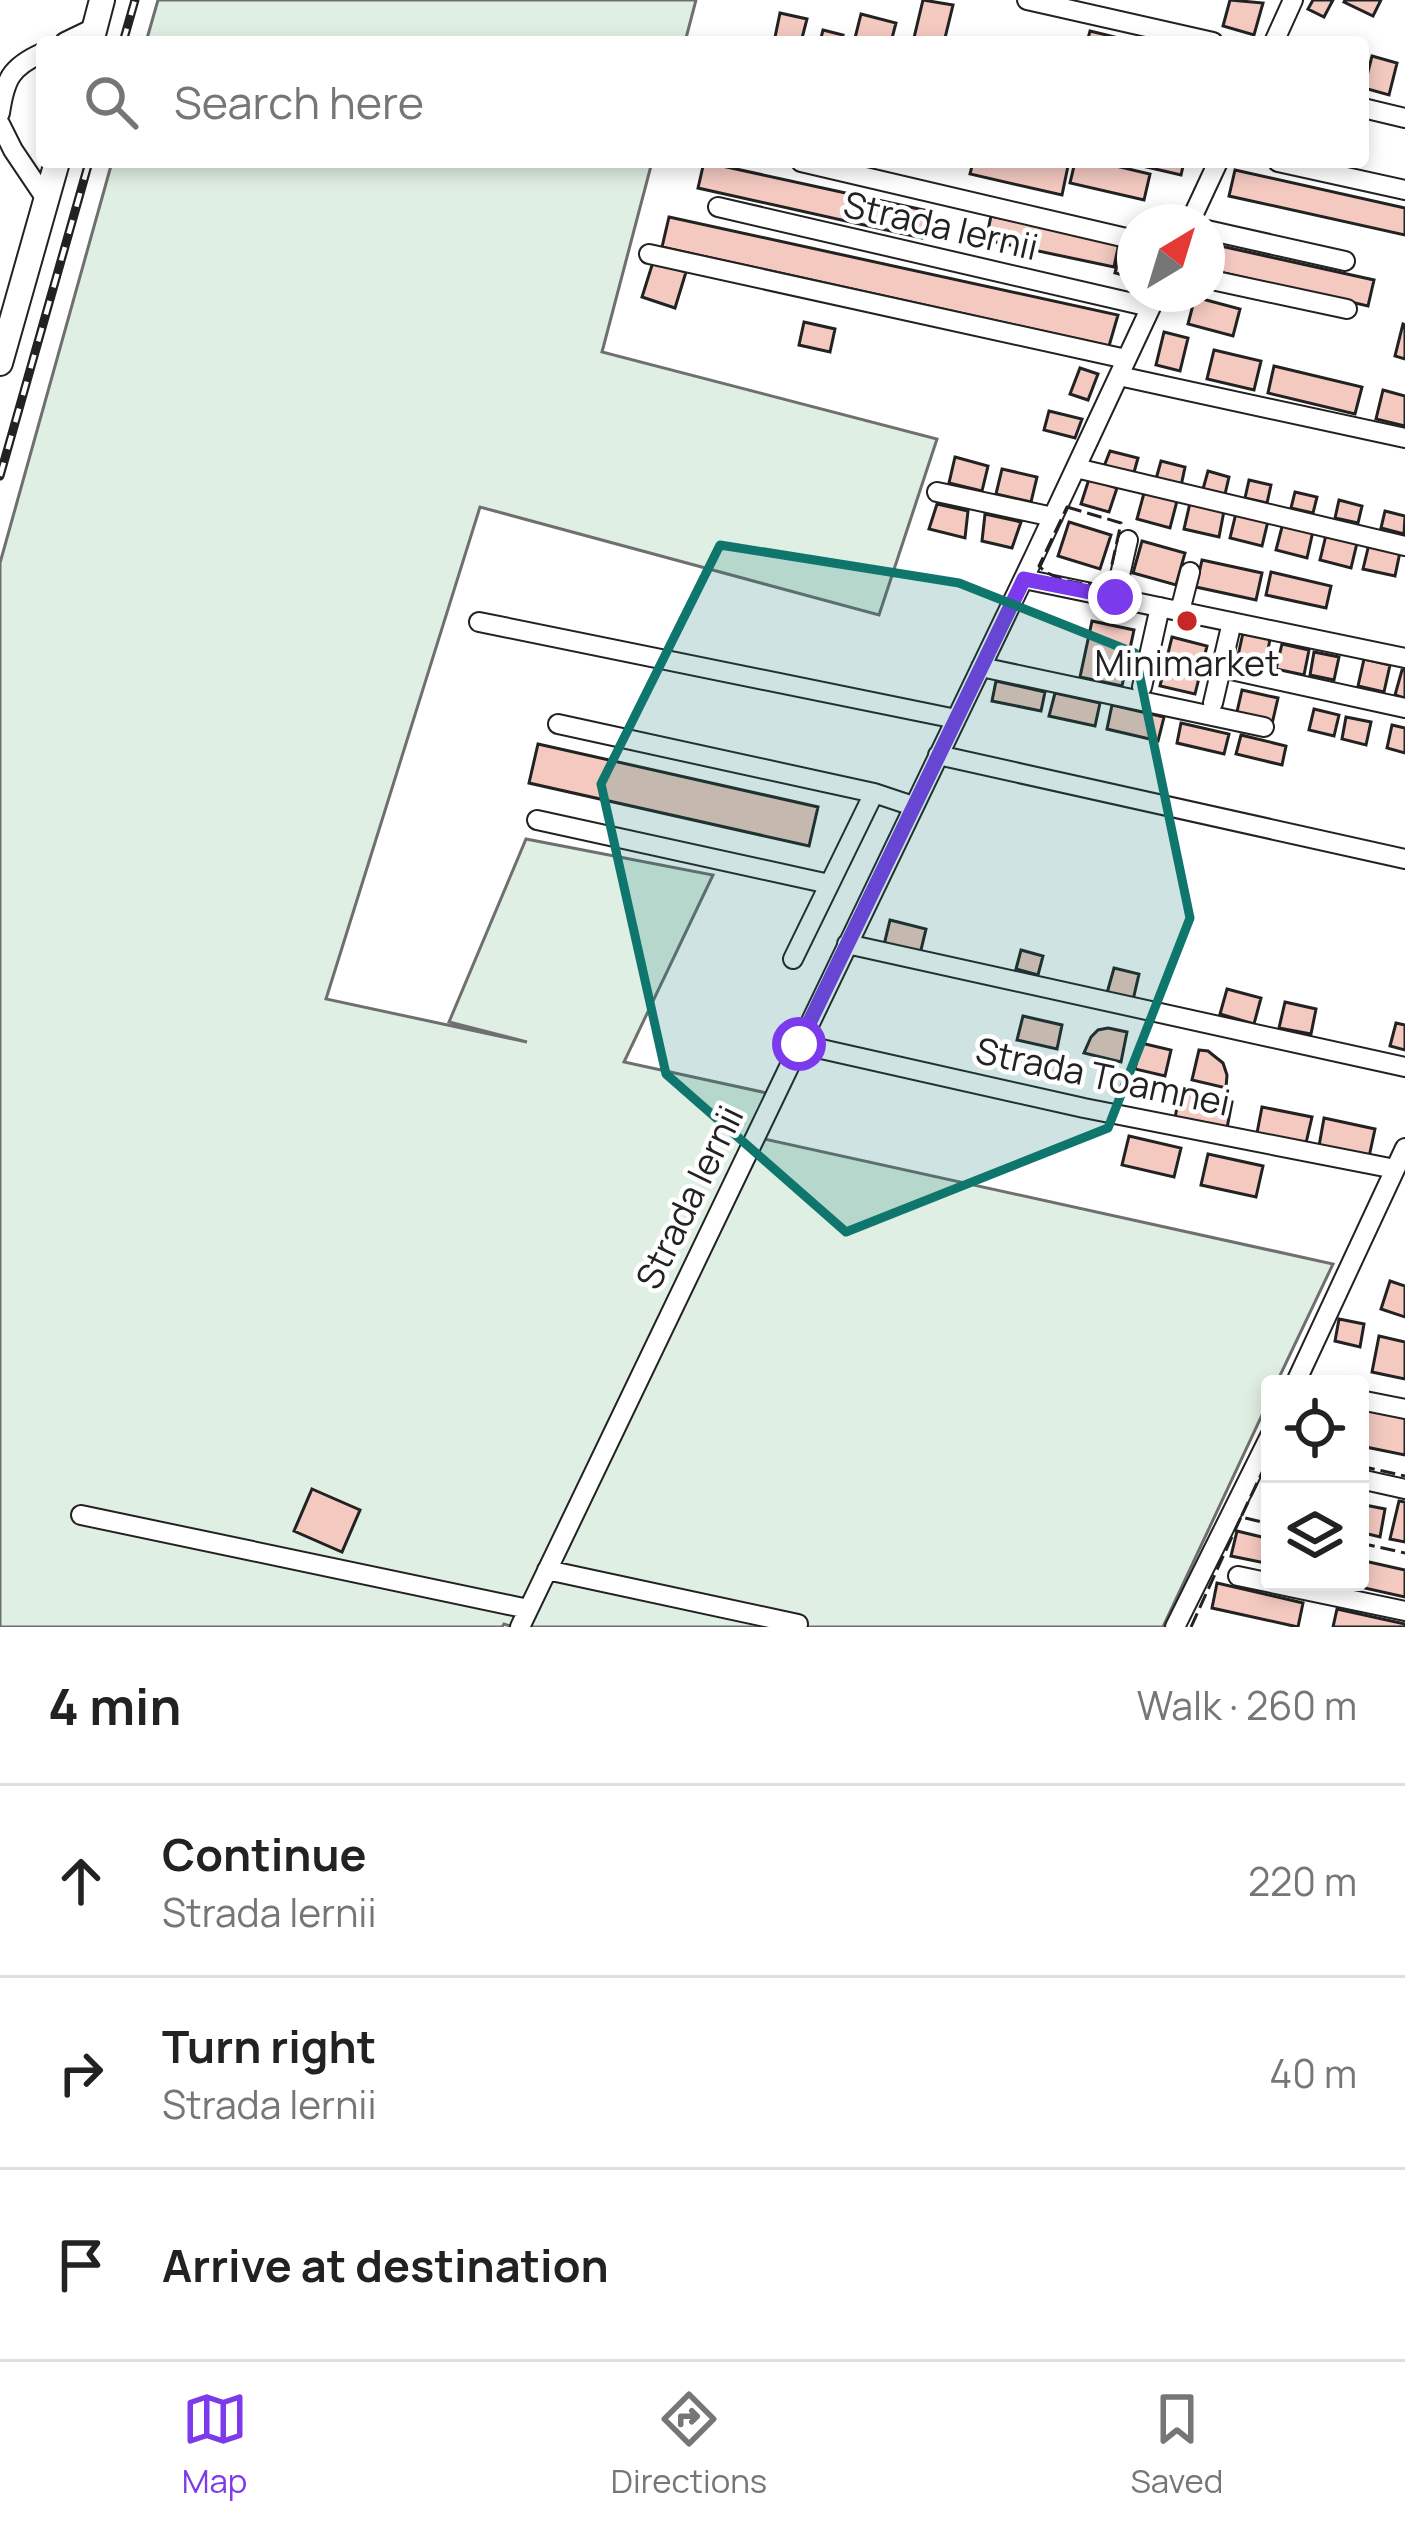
<!DOCTYPE html>
<html lang="en">
<head>
<meta charset="utf-8">
<style>
  body { margin:0; font-family:Manrope,sans-serif; background:#f6f6f6; color:#222 }
  .controls { position:absolute; right:36px; bottom:36px; display:grid; overflow:hidden; border-radius:12px; box-shadow:0 6px 18px #0003 }
  .controls button { width:108px; height:108px; display:grid; place-items:center; padding:0; border:0; border-bottom:3px solid #e0e0e0; background:#fff; color:#222; font:60px sans-serif }
  .compass { position:absolute; left:1117px; top:204px; width:108px; height:108px; border-radius:50%; background:#fff; box-shadow:0 6px 18px #0003; rotate:38deg }
  .stop { position:absolute; width:36px; height:36px; margin:-27px; border:9px solid #7c3aed; border-radius:50%; background:#fff }
  .stop.end { background:#7c3aed; border-color:#fff; box-shadow:0 3px 12px #0008 }
  .list { margin:0; padding:0; list-style:none }
  h2 { display:flex; justify-content:space-between; align-items:center; height:156px; margin:0; padding:0 48px; font-size:51px }
  h2 small { font-size:39px; font-weight:400; color:#767676 }
  .list li { display:grid; grid-template-columns:78px 1fr auto; gap:36px; align-items:center; box-sizing:border-box; height:192px; padding:0 48px; border-top:3px solid #e0e0e0 }
  .list b { display:block; font-size:45px; white-space:nowrap }
  .list p { margin:0; font-size:39px; white-space:nowrap; color:#767676 }
  .list em { font-size:39px; font-style:normal; color:#767676 }
  .icon { flex:none; width:66px; height:66px; fill:none; stroke:currentColor; stroke-width:2; stroke-linecap:round; stroke-linejoin:round }
  .map { position:relative; flex:none; width:1405px; height:1627px; overflow:hidden }
  .search { position:absolute; background:#fff; box-shadow:0 6px 18px #0003; left:36px; right:36px; top:36px; height:132px; display:flex; align-items:center; gap:30px; box-sizing:border-box; padding:0 42px; border-radius:12px; color:#767676; font-size:45px }
  .sheet { height:732px; background:#fff }
  nav { display:flex; justify-content:space-around; align-items:center; box-sizing:border-box; height:168px; border-top:3px solid #e0e0e0; background:#fff; font-size:33px; color:#767676 }
  nav a { display:grid; justify-items:center; gap:6px }
  nav .on { color:#7c3aed }
  .map>svg:first-child { display:block }
  .green { fill:#e0efe3; stroke:#6f6f6f; stroke-width:3 }
  .building { fill:#f3c9c0; stroke:#222; stroke-width:3 }
  .lines { fill:none; stroke-linecap:round; stroke-linejoin:round }
  .minor-casing { stroke:#222; stroke-width:22 }
  .major-casing { stroke:#222; stroke-width:28 }
  .minor { stroke:#fff; stroke-width:18 }
  .major { stroke:#fff; stroke-width:24 }
  .rail-casing { stroke:#222; stroke-width:9 }
  .rail { stroke:#fff; stroke-width:4.5; stroke-dasharray:14; stroke-linecap:butt }
  .fence { stroke:#222; stroke-width:3; stroke-dasharray:15 6; stroke-linecap:butt }
  .route { stroke:#7c3aed; stroke-width:15 }
  .marked { fill:#0f766e; fill-opacity:0.2; stroke:#0f766e; stroke-width:9; stroke-linejoin:round }
  .poi-dot { fill:#c62828; stroke:#fff; stroke-width:4.5 }
  .labels { text-anchor:middle; dominant-baseline:central; stroke-width:9; stroke-linejoin:round; paint-order:stroke }
  .street-label { font-size:36px; fill:#222; stroke:#fff }
  .poi-label { font-size:36px; fill:#222; stroke:#fff }
</style>
</head>
<body>
<div class="map">
<svg width="1405" height="1627" viewBox="0 0 1405 1627">
  <rect width="100%" height="100%" fill="#fff"/>
  <!-- green -->
  <path class="green" d="M 158,0 L 696,0 L 685,42 L 146,42 Z
    M 112,162 L 652,162 L 602,352 L 937,439 L 879,615 L 480,507 L 326,999 L 527,1042 L 449,1022 L 526,839 L 713,875 L 624,1062 L 767,1093 L 746,1135 L 1333,1264 L 1276,1384 L 1270,1384 L 1270,1398 L 1163,1627 L 513,1627 L 504,1624 L 502,1627 L 0,1627 L 0,563 Z"/>
  <!-- building -->
  <path class="building" d="M 923,0 L 953,5 L 944,42 L 913,42 Z
    M 1230,0 L 1263,3 L 1254,35 L 1223,26 Z
    M 1313,0 L 1333,0 L 1324,17 L 1308,9 Z
    M 1345,0 L 1381,0 L 1373,16 L 1344,2 Z
    M 780,13 L 807,19 L 801,42 L 774,42 Z
    M 861,14 L 896,23 L 891,42 L 854,42 Z
    M 823,30 L 843,35 L 841,42 L 820,42 Z
    M 1090,31 L 1115,37 L 1114,42 L 1087,42 Z
    M 1372,56 L 1397,63 L 1389,95 L 1364,88 Z
    M 704,162 L 928,211 L 922,238 L 698,188 Z
    M 973,162 L 1048,162 L 1068,166 L 1062,195 L 970,174 Z
    M 1075,162 L 1099,162 L 1150,174 L 1144,200 L 1070,183 Z
    M 1125,162 L 1184,162 L 1181,175 Z
    M 1235,170 L 1405,208 L 1405,235 L 1229,196 Z
    M 991,216 L 1119,243 L 1114,267 L 986,240 Z
    M 669,217 L 1118,315 L 1109,346 L 662,247 Z
    M 1207,243 L 1374,280 L 1368,306 L 1207,269 Z
    M 1122,245 L 1135,249 L 1135,278 L 1115,273 Z
    M 653,262 L 686,272 L 675,308 L 642,297 Z
    M 1195,297 L 1240,309 L 1233,336 L 1188,324 Z
    M 804,322 L 835,329 L 830,352 L 799,345 Z
    M 1403,324 L 1405,325 L 1405,359 L 1395,356 Z
    M 1164,332 L 1188,338 L 1180,371 L 1156,365 Z
    M 1214,350 L 1261,361 L 1254,390 L 1207,379 Z
    M 1274,366 L 1362,387 L 1355,414 L 1268,393 Z
    M 1080,368 L 1098,374 L 1088,400 L 1070,394 Z
    M 1383,390 L 1405,396 L 1405,426 L 1376,419 Z
    M 1049,411 L 1082,419 L 1075,438 L 1044,430 Z
    M 1110,451 L 1138,458 L 1133,476 L 1103,469 Z
    M 955,457 L 988,466 L 982,491 L 949,483 Z
    M 1161,461 L 1185,467 L 1181,486 L 1156,479 Z
    M 1002,469 L 1037,477 L 1031,502 L 996,494 Z
    M 1208,471 L 1229,477 L 1225,494 L 1203,489 Z
    M 1089,479 L 1117,488 L 1109,512 L 1081,504 Z
    M 1249,480 L 1271,485 L 1267,503 L 1245,498 Z
    M 1295,492 L 1317,497 L 1313,513 L 1291,508 Z
    M 1144,493 L 1177,501 L 1170,528 L 1137,519 Z
    M 1339,500 L 1362,506 L 1358,523 L 1335,518 Z
    M 1190,503 L 1224,511 L 1219,537 L 1184,529 Z
    M 937,504 L 968,511 L 965,538 L 929,529 Z
    M 1385,511 L 1405,516 L 1404,534 L 1381,528 Z
    M 1236,513 L 1268,521 L 1262,546 L 1230,538 Z
    M 985,514 L 1021,522 L 1012,548 L 982,541 Z
    M 1069,522 L 1111,535 L 1100,569 L 1058,556 Z
    M 1283,523 L 1313,531 L 1307,558 L 1276,550 Z
    M 1326,535 L 1357,543 L 1351,568 L 1320,560 Z
    M 1142,541 L 1185,553 L 1176,585 L 1133,573 Z
    M 1369,544 L 1400,552 L 1395,576 L 1363,569 Z
    M 1202,560 L 1262,573 L 1256,600 L 1196,587 Z
    M 1271,572 L 1331,586 L 1326,608 L 1266,595 Z
    M 1092,621 L 1134,630 L 1122,686 L 1080,677 Z
    M 1243,633 L 1270,639 L 1265,666 L 1237,660 Z
    M 1172,637 L 1207,646 L 1195,694 L 1160,686 Z
    M 1282,644 L 1309,650 L 1304,675 L 1276,669 Z
    M 1314,652 L 1339,657 L 1334,680 L 1310,675 Z
    M 1364,659 L 1390,665 L 1384,692 L 1358,686 Z
    M 1402,670 L 1405,670 L 1405,698 L 1395,695 Z
    M 996,681 L 1045,692 L 1041,711 L 992,701 Z
    M 1242,690 L 1278,698 L 1272,724 L 1236,716 Z
    M 1055,693 L 1100,703 L 1095,726 L 1049,716 Z
    M 1112,705 L 1164,717 L 1158,741 L 1107,729 Z
    M 1314,709 L 1339,715 L 1334,736 L 1309,730 Z
    M 1346,717 L 1371,722 L 1366,745 L 1342,739 Z
    M 1181,723 L 1229,734 L 1224,754 L 1177,743 Z
    M 1392,725 L 1405,728 L 1405,753 L 1387,748 Z
    M 1241,735 L 1286,746 L 1282,765 L 1236,754 Z
    M 538,744 L 818,807 L 809,846 L 529,783 Z
    M 890,920 L 926,929 L 920,954 L 884,945 Z
    M 1021,950 L 1043,956 L 1038,975 L 1016,969 Z
    M 1114,968 L 1139,974 L 1133,1000 L 1107,993 Z
    M 1227,989 L 1261,998 L 1254,1024 L 1220,1014 Z
    M 1285,1002 L 1316,1009 L 1311,1034 L 1279,1028 Z
    M 1023,1016 L 1062,1025 L 1057,1049 L 1017,1040 Z
    M 1396,1023 L 1405,1025 L 1405,1050 L 1390,1046 Z
    M 1108,1028 L 1127,1032 L 1121,1062 L 1084,1053 L 1091,1037 L 1098,1030 Z
    M 1141,1043 L 1171,1050 L 1165,1076 L 1135,1069 Z
    M 1199,1050 L 1208,1051 L 1223,1063 L 1227,1075 L 1226,1088 L 1192,1080 Z
    M 1180,1091 L 1232,1102 L 1227,1128 L 1175,1118 Z
    M 1262,1107 L 1312,1117 L 1306,1143 L 1257,1133 Z
    M 1324,1118 L 1375,1129 L 1369,1157 L 1319,1146 Z
    M 1129,1136 L 1181,1148 L 1174,1177 L 1122,1165 Z
    M 1208,1154 L 1263,1166 L 1256,1197 L 1201,1185 Z
    M 1390,1281 L 1405,1286 L 1405,1317 L 1381,1309 Z
    M 1339,1319 L 1364,1324 L 1360,1347 L 1335,1341 Z
    M 1379,1336 L 1405,1342 L 1405,1379 L 1372,1372 Z
    M 1368,1409 L 1405,1417 L 1405,1455 L 1361,1446 Z
    M 312,1489 L 360,1510 L 342,1552 L 294,1531 Z
    M 1399,1501 L 1405,1502 L 1405,1542 L 1390,1539 Z
    M 1360,1504 L 1385,1509 L 1380,1537 L 1360,1532 Z
    M 1237,1531 L 1270,1539 L 1270,1564 L 1231,1556 Z
    M 1360,1560 L 1405,1570 L 1405,1597 L 1351,1585 L 1352,1582 L 1360,1582 Z
    M 1217,1583 L 1303,1603 L 1298,1627 L 1212,1608 Z
    M 1337,1609 L 1405,1624 L 1405,1627 L 1333,1627 Z"/>
  <g class="lines">
    <defs>
      <path id="minor" d="M 1027,0 L 1213,42
        M 65,42 L 94,28
        M 1274,42 L 1293,0
        M 1363,108 L 1405,118
        M 0,113 C 5,79 11,67 42,53
        M 0,124 L 13,150 L 46,199
        M 801,162 L 1135,240
        M 1278,162 L 1405,190
        M 718,207 L 1150,307
        M 1190,222 L 1218,162
        M 1207,230 L 1345,261
        M 649,254 L 1126,359
        M 1207,279 L 1347,309
        M 1119,376 L 1405,438
        M 1076,468 L 1405,546
        M 937,492 L 1053,517
        M 1024,579 L 1405,658
        M 1115,597 L 1128,540
        M 1180,611 L 1190,572
        M 479,622 L 956,719
        M 981,667 L 1264,727
        M 1231,670 L 1405,708
        M 1142,687 L 1160,607
        M 1213,703 L 1232,622
        M 558,724 L 874,793 L 913,806
        M 938,755 L 1405,859
        M 537,820 L 829,884
        M 847,944 L 1405,1067
        M 793,959 L 874,793
        M 799,1044 L 1084,1108 L 1395,1169
        M 1295,1384 L 1405,1148
        M 1360,1400 L 1405,1409
        M 1360,1479 L 1405,1489
        M 81,1515 L 528,1609
        M 547,1570 L 798,1624
        M 1238,1576 L 1405,1611
        M 520,1627 L 1034,557 L 1157,294
        M 1175,1627 L 1270,1436"/>
      <path id="major" d="M 91,42 L 102,0
        M 0,363 L 57,162"/>
    </defs>
    <!-- minor casing -->
    <use href="#minor" class="minor-casing"/>
    <!-- major casing -->
    <use href="#major" class="major-casing"/>
    <!-- minor -->
    <use href="#minor" class="minor"/>
    <!-- major -->
    <use href="#major" class="major"/>
    <defs>
      <path id="rail" d="M 123,42 L 135,0
        M 0,476 L 89,162"/>
    </defs>
    <!-- rail casing -->
    <use href="#rail" class="rail-casing"/>
    <!-- rail -->
    <use href="#rail" class="rail"/>
    <!-- fence -->
    <path class="fence" d="M 1067,507 L 1121,523 L 1107,587 C 1084,583 1055,583 1039,566 Z
      M 1266,1464 L 1241,1517 L 1270,1524
      M 1360,1466 L 1405,1476
      M 1360,1543 L 1405,1553
      M 1191,1627 L 1241,1517"/>
  </g>
  <g class="lines">
    <!-- route -->
    <path class="route" d="M 799,1044 L 1024,579 L 1115,597"/>
  </g>
  <!-- marked area -->
  <path class="marked" d="M 720,545 L 959,583 L 1135,653 L 1190,918 L 1108,1128 L 846,1232 L 666,1074 L 601,784 Z"/>
  <!-- markers -->
  <circle class="poi-dot" cx="1187" cy="621" r="12"/>
  <g class="labels">
    <!-- street labels -->
    <g class="street-label">
      <text transform="translate(941 225) rotate(13)">Strada Iernii</text>
      <text transform="translate(1103 1076) rotate(12)">Strada Toamnei</text>
      <text transform="translate(689 1197) rotate(-64)">Strada Iernii</text>
    </g>
    <!-- poi labels -->
    <g class="poi-label">
      <text x="1187" y="662">Minimarket</text>
    </g>
  </g>
</svg>
<div class="controls">
<button><svg class="icon" aria-label="locate" viewBox="0 0 24 24"><circle cx="12" cy="12" r="6"/><path d="M12 2v4M12 18v4M2 12h4M18 12h4"/></svg></button>
<button><svg class="icon" aria-label="layers" viewBox="0 0 24 24"><path d="M12 4l9 5-9 5-9-5zM3 14l9 5 9-5"/></svg></button>
</div>
<svg class="compass" viewBox="-18 -18 36 36"><path d="M0-13l5 13h-10z" fill="#e53935"/><path d="M0 13l5-13h-10z" fill="#767676"/></svg>
<div class="stop" style="left:799px;top:1044px"></div>
<div class="stop end" style="left:1115px;top:597px"></div>
<div class="search"><svg class="icon" aria-label="search" viewBox="0 0 24 24"><circle cx="10" cy="10" r="6"/><path d="M15 15l6 6"/></svg>Search here</div>
</div>
<section class="sheet">
<h2>4 min<small>Walk · 260 m</small></h2>
<ul class="list">
<li><svg class="icon" aria-label="ahead" viewBox="0 0 24 24"><path d="M12 20V5M6 11l6-6 6 6"/></svg><div><b>Continue</b><p>Strada Iernii</p></div><em>220 m</em></li>
<li><svg class="icon" aria-label="right" viewBox="0 0 24 24"><path d="M7 20v-9h11M14 6l5 5-5 5"/></svg><div><b>Turn right</b><p>Strada Iernii</p></div><em>40 m</em></li>
<li><svg class="icon" aria-label="arrive" viewBox="0 0 24 24"><path d="M6 21V4h12l-3 4 3 4H6"/></svg><div><b>Arrive at destination</b></div></li>
</ul>
</section>
<nav>
<a class="on"><svg class="icon" aria-label="map" viewBox="0 0 24 24"><path d="M3 6l6-2 6 2 6-2v14l-6 2-6-2-6 2zM9 4v14M15 6v14"/></svg>Map</a>
<a><svg class="icon" aria-label="directions" viewBox="0 0 24 24"><path d="M12 3l9 9-9 9-9-9zM9 14v-3h6M13 9l2 2-2 2"/></svg>Directions</a>
<a><svg class="icon" aria-label="saved" viewBox="0 0 24 24"><path d="M7 4h10v16l-5-4-5 4z"/></svg>Saved</a>
</nav>
</body>
</html>
